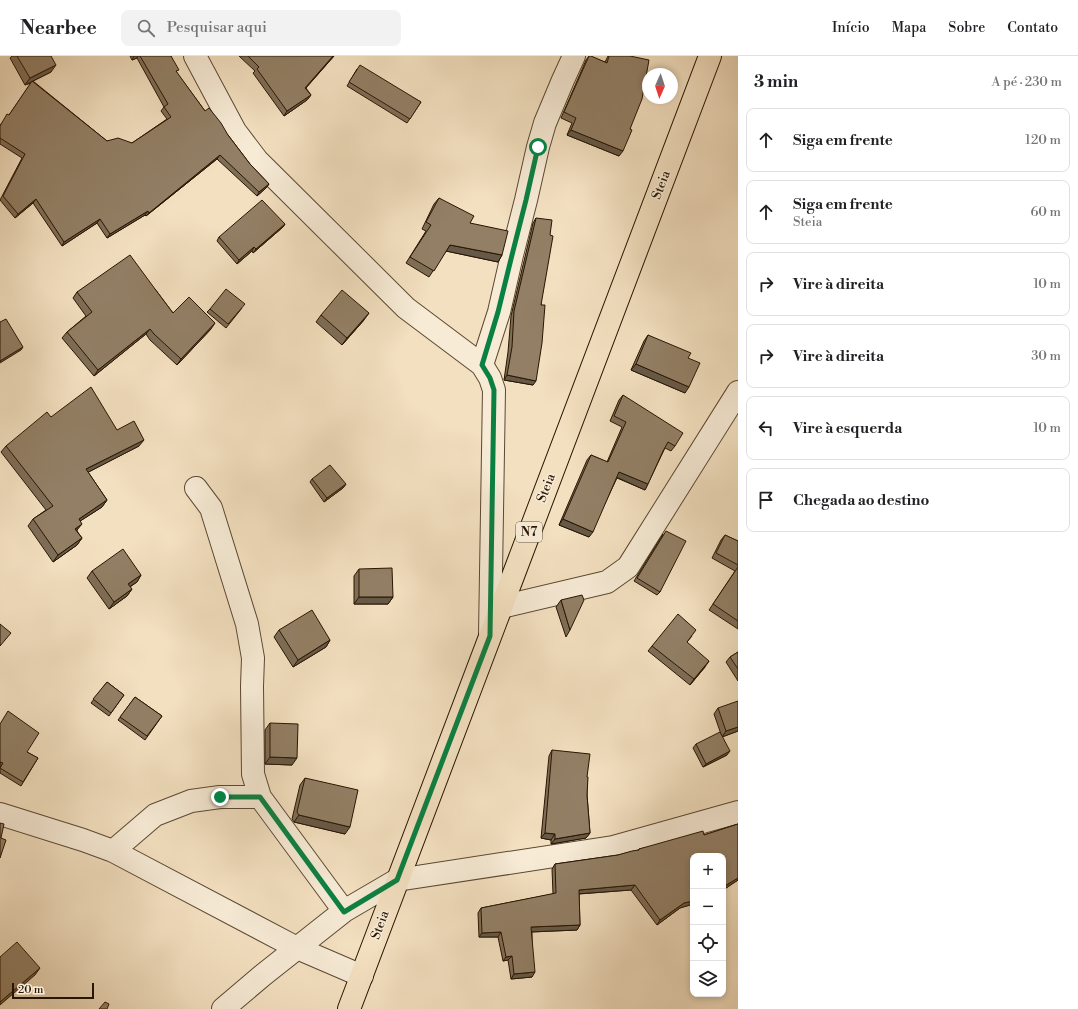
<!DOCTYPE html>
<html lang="pt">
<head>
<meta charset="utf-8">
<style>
  body { margin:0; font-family:"Libre Bodoni",serif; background:#f2f2f2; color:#202124 }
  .controls { position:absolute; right:12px; bottom:12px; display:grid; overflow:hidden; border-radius:8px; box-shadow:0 2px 6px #0003 }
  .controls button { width:36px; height:36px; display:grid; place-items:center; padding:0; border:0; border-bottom:1px solid #e0e0e0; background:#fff; color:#202124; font:20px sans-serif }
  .compass { position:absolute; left:642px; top:12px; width:36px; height:36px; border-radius:50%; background:#fff; box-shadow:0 2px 6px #0003; rotate:183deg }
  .scale { position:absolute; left:12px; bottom:10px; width:82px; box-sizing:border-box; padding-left:4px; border:2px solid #281502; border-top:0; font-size:11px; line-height:14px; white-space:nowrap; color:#281502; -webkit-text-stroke:3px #f7ebd6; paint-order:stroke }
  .stop { position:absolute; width:12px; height:12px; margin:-9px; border:3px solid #0b8043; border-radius:50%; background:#fff }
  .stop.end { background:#0b8043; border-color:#fff; box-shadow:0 1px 4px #0008 }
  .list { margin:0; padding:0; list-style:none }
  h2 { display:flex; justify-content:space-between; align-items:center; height:52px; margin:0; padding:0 16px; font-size:17px }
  h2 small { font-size:13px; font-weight:400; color:#757577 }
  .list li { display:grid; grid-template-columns:26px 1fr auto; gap:12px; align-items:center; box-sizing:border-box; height:64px; margin:0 8px 8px; padding:0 8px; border:1px solid #e0e0e0; border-radius:8px }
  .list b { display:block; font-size:15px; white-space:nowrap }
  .list p { margin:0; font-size:13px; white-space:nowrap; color:#757577 }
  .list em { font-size:13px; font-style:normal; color:#757577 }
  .icon { flex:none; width:22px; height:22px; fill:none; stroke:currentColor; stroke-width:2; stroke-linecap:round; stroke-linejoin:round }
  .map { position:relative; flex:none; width:738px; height:953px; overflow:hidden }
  header { display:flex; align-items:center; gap:24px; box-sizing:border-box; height:56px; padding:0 20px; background:#fff; border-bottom:1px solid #e0e0e0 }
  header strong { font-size:19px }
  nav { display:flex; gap:22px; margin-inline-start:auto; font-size:14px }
  .search { width:280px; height:36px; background:#f2f2f2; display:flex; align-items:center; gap:10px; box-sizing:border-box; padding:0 14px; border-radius:8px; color:#757577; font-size:15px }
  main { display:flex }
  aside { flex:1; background:#fff }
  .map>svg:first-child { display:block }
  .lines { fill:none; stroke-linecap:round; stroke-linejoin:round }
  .minor-casing { stroke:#5b4832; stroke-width:24 }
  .primary-casing { stroke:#281502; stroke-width:24 }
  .minor { stroke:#f7ebd6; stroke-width:22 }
  .primary { stroke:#f3e0c0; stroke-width:22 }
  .wall { fill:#7e6d57; stroke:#281502 }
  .shaded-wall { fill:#665947; stroke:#281502 }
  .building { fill:#927f65; stroke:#281502 }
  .route { stroke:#0b8043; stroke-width:5 }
  .labels { text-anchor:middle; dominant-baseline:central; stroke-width:3; stroke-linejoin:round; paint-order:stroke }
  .shield { fill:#f7ebd6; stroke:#665542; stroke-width:1 }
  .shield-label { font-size:12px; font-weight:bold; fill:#281502 }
  .street-label { font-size:13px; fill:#281502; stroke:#f7ebd6 }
</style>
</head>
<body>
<header>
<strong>Nearbee</strong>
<div class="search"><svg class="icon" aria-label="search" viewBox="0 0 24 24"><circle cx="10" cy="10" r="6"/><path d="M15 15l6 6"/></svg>Pesquisar aqui</div>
<nav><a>Início</a><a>Mapa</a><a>Sobre</a><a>Contato</a></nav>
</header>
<main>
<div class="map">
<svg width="738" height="953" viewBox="0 0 738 953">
  <rect width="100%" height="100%" fill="#f3e0c0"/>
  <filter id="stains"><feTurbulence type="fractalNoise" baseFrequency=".005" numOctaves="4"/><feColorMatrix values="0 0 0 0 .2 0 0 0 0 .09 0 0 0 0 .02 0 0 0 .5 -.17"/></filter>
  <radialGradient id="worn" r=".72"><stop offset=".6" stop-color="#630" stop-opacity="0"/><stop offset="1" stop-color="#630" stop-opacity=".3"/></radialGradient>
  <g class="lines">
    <defs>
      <path id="minor" d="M 195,0 L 235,75 L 257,104 L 406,252 L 482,309 L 490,322 L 494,334 L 490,578
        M 482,309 L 499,256 L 512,199 L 526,144 L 538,91 L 545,67 L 563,24 L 574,0
        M 196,432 L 211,452 L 247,568 L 253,602 L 252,630 L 253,718 L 260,741 L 344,855
        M 501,551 L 607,526 L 628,511 L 738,336
        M 0,758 L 83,784 L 113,795 L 297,892 L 362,920
        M 113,795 L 155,759 L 191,745 L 220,741 L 260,741
        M 223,953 L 263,919 L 344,855 L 397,824 L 613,791 L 738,756"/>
      <path id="primary" d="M 349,953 L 710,0"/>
    </defs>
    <!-- minor casing -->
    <use href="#minor" class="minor-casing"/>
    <!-- primary casing -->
    <use href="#primary" class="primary-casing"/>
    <!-- minor -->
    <use href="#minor" class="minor"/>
    <!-- primary -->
    <use href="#primary" class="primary"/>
  </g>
  <!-- wall -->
  <path class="wall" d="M 12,0 L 51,0 L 51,16 L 33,25 L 107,85 L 132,87 L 167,63 L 161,55 L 164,51 L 137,2 L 132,4 L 130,0 L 171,0 L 177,17 L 205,55 L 228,79 L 250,108 L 269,128 L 266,132 L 257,140 L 217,103 L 146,160 L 145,159 L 107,182 L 97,167 L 62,190 L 33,147 L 15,162 L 0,144 L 22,102 L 0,88 L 0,69 L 9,59 L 31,27 L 25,29 L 10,2 Z
    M 239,0 L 334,0 L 306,32 L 311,39 L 307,44 L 284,60 L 253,17 L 255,15 Z
    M 589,0 L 605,6 L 608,0 L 630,0 L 630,73 L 619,100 L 567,79 L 572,67 L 561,62 L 586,4 Z
    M 357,13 L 421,46 L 407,67 L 347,30 Z
    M 439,142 L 470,167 L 502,199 L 498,206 L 446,195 L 429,221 L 406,207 L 426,175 L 422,173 L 434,148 Z
    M 536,162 L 541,249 L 533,329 L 504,324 L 508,296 L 511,260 L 533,167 Z
    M 285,168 L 283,171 L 253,197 L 252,195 L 237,208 L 217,185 L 219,181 Z
    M 155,233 L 173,257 L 211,273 L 177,309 L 150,284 L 146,278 L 94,320 L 62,282 L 67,276 L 86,260 L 73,242 L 77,236 Z
    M 242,252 L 226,272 L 207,256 L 210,253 Z
    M 321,259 L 364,264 L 342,289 L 316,266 Z
    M 648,279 L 688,302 L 685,337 L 631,314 L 644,285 Z
    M 623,339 L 675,390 L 671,395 L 665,392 L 645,434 L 617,422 L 589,481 L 559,469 L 587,404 L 591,399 L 607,406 L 622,371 L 610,365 L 619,344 Z
    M 51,361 L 117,374 L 139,390 L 88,416 L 107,444 L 102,451 L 80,465 L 77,475 L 82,482 L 77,489 L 53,506 L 28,470 L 33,463 L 46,454 L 1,396 L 6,390 Z
    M 312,423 L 346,428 L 343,432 L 324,446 L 310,426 Z
    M 663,478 L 660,536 L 657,539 L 634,525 Z
    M 725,479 L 738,485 L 738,573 L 709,554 L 735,515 L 712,502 L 721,484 Z
    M 359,513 L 393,541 L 388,548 L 354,548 L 354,520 Z
    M 92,515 L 141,519 L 137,526 L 130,531 L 132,533 L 127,540 L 109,553 L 87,522 Z
    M 561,544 L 570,574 L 566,581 L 556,551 Z
    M 279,574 L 330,584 L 326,591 L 293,611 L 274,581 Z
    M 692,580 L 687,586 L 705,611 L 690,629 L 648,595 L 652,590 Z
    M 738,596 L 738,625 L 726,606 L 730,601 Z
    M 107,626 L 124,639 L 109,660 L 91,647 Z
    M 135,641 L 162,660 L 145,684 L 118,664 Z
    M 718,652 L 738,675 L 722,681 L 714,658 Z
    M 270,667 L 292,709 L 265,708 L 265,674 Z
    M 696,688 L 727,699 L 703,711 L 693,692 Z
    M 552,694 L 587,721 L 587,739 L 590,777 L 586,782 L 551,788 L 551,784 L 541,782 L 549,700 Z
    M 27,696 L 38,702 L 21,730 L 0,717 L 0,712 L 1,711 Z
    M 305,722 L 345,778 L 294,766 L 292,763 L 300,729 Z
    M 738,768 L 738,824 L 723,834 L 724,836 L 723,837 L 723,800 L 693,800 L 693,848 L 680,852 L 657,869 L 631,834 L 579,838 L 580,869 L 577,874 L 532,876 L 532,921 L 511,923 L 508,904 L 503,905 L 498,881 L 479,881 L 478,857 L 481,852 L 553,838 L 552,813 L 555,808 L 618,799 L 638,794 L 639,793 L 704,779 Z"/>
  <!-- shaded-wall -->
  <path class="shaded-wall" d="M 134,0 L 138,0 L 137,2 L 132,4 Z
    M 333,0 L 334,0 L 302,36 L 305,32 Z
    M 56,9 L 51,16 L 25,29 L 30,22 Z
    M 311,39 L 307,44 L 284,60 L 287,55 Z
    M 571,74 L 623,95 L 619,100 L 567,79 Z
    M 220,99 L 217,103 L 146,160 L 149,157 Z
    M 269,128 L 266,132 L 257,140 L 259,136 Z
    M 36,143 L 33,147 L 15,162 L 18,158 Z
    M 148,155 L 145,159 L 107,182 L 110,178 Z
    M 100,163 L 97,167 L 62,190 L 64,186 Z
    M 285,168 L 283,171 L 253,197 L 256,193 Z
    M 450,189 L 502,199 L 498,206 L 446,195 Z
    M 254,191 L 252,195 L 237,208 L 239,204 Z
    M 369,257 L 364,264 L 342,289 L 347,282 Z
    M 215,267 L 211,273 L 177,309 L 181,303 Z
    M 150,273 L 146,278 L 94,320 L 98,314 Z
    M 23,291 L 21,294 L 0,307 L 0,305 Z
    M 636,308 L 689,331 L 685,337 L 631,314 Z
    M 507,319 L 536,325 L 533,329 L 504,324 Z
    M 144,384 L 139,390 L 81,420 L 86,413 Z
    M 619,416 L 648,428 L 645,434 L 616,421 Z
    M 346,428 L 343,432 L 324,446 L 327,442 Z
    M 107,444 L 102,451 L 74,469 L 79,463 Z
    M 563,463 L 593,476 L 589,481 L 559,469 Z
    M 82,468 L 77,474 L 70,479 L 75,473 Z
    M 82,482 L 77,489 L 53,506 L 58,499 Z
    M 141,519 L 137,526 L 123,535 L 128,528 Z
    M 132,533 L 127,540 L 109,553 L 114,546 Z
    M 359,541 L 393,541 L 388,548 L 354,548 Z
    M 330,584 L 326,591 L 293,611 L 298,604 Z
    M 709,605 L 705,611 L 690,629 L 694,623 Z
    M 738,671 L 738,675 L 722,681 L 726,675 Z
    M 730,695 L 727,699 L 703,711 L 706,708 Z
    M 270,701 L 297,702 L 292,709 L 265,708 Z
    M 0,706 L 3,707 L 1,711 L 0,711 Z
    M 299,759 L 350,771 L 345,778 L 294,766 Z
    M 545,777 L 555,778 L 551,784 L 541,782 Z
    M 590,777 L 586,782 L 551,788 L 555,783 Z
    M 738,822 L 738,824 L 723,834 L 723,831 Z
    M 635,829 L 631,834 L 576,838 L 579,834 Z
    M 693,845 L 693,848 L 680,852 L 657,869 L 660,864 L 684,847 Z
    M 580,869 L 577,874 L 528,876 L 531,871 Z
    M 501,876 L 498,881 L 479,881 L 482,877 Z
    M 512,900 L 508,904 L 503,905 L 506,901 Z
    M 40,912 L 35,919 L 0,949 L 0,946 Z
    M 535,916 L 532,921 L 511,923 L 514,918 Z"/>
  <!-- building -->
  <path class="building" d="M 17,0 L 51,0 L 56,9 L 30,22 Z
    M 140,0 L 171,0 L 179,14 L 176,15 L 205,55 L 209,52 L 221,67 L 228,79 L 250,108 L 269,128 L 259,136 L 220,99 L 149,157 L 148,155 L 110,178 L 100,163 L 64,186 L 36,143 L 18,158 L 3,140 L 25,98 L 0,82 L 0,70 L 7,58 L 9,59 L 32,25 L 107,85 L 118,82 L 132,87 L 171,61 L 164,51 L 168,48 Z
    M 248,0 L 333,0 L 305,32 L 311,39 L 287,55 L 257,13 L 259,11 Z
    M 589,0 L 591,0 L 607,7 L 609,0 L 630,0 L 649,4 L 642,43 L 630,73 L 632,74 L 623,95 L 571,74 L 576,62 L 564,56 Z
    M 360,9 L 421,46 L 410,63 L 349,26 Z
    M 439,142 L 474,160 L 470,167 L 508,175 L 502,199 L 450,189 L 434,215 L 410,201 L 431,169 L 426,166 Z
    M 262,144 L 285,168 L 256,193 L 254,191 L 239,204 L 219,181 Z
    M 536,162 L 552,164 L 550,179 L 553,180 L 541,249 L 545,249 L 542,287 L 536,325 L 507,319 L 512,291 L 514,255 Z
    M 130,199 L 155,233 L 173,257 L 189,241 L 215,267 L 181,303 L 154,278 L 150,273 L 98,314 L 67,276 L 92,256 L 77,236 Z
    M 226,233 L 245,248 L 228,268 L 210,253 Z
    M 342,234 L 369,257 L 347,282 L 321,259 Z
    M 6,263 L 23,291 L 0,305 L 0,266 Z
    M 648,279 L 691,297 L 688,302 L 700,307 L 689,331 L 636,308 Z
    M 91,331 L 117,374 L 134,365 L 144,384 L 86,413 L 107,444 L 79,463 L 82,468 L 75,473 L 82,482 L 58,499 L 33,463 L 53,450 L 6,390 L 47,356 L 51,361 Z
    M 623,339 L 683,377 L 675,390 L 668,386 L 663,395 L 648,428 L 619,416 L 593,476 L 563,463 L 591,399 L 608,406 L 626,366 L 614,360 Z
    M 330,409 L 346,428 L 327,442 L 312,423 Z
    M 666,475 L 686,485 L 660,536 L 637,522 Z
    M 725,479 L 738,485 L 738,509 L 716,497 Z
    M 123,493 L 141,519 L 128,528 L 132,533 L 114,546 L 92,515 Z
    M 738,511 L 738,565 L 713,548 Z
    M 392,512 L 393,541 L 359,541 L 359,513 Z
    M 582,539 L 584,544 L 570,574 L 561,544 Z
    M 312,554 L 330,584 L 298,604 L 279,574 Z
    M 678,558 L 696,574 L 687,586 L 709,605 L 694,623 L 652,590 Z
    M 0,568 L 11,577 L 0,590 Z
    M 738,596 L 738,613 L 730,601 Z
    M 107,626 L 124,639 L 111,657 L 93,643 Z
    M 135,641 L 162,660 L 147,680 L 120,661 Z
    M 738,645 L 738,671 L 726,675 L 718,652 Z
    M 8,655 L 39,677 L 27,696 L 38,702 L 23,726 L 0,712 L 3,707 L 0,706 L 0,668 Z
    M 270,667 L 298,668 L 297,702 L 270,701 Z
    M 720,676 L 730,695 L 706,708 L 696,688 Z
    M 552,694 L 590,698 L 587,721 L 588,721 L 587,739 L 590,777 L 555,783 L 555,778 L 545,777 Z
    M 305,722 L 358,734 L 350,771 L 299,759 L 297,756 Z
    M 0,767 L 4,768 L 1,782 L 6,784 L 0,802 Z
    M 738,768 L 738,822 L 723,831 L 723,800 L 693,800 L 693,845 L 684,847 L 660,864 L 635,829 L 579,834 L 580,869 L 531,871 L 535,916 L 514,918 L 512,900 L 506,901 L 501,876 L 482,877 L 481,852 L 556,837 L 555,808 L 618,799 L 632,795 L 639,794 L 639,793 L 703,775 L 704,779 Z
    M 17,886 L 40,912 L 0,946 L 0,901 Z
    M 105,946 L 109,948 L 107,953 L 99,953 Z"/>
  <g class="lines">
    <!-- route -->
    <path class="route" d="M 220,741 L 260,741 L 344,856 L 397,824 L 490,580 L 494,334 L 490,322 L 482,309 L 498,256 L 512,199 L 526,144 L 538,91"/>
  </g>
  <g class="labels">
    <!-- shield labels -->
    <rect class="shield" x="516" y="466" width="26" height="20" rx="3"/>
    <g class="shield-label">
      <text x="529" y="476">N7</text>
    </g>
    <!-- street labels -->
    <g class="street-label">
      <text transform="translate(661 129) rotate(-69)">Steia</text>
      <text transform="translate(546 432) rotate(-69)">Steia</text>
      <text transform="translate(380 869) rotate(-70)">Steia</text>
    </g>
  </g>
  <rect width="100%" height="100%" filter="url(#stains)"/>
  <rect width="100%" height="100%" fill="url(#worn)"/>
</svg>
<div class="controls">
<button>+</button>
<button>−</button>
<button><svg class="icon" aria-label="locate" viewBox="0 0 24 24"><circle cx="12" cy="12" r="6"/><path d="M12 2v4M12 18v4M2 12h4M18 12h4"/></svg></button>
<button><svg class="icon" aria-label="layers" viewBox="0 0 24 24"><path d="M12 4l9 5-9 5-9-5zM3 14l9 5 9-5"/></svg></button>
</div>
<svg class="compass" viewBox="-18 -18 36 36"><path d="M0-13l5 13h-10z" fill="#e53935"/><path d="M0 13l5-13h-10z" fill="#757577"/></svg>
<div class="scale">20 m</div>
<div class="stop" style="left:538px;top:91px"></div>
<div class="stop end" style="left:220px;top:741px"></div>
</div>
<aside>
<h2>3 min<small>A pé · 230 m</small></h2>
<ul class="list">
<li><svg class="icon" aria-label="ahead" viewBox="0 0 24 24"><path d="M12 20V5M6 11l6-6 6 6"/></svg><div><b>Siga em frente</b></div><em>120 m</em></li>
<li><svg class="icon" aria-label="ahead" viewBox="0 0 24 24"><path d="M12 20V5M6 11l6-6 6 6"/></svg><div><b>Siga em frente</b><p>Steia</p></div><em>60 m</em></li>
<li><svg class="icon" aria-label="right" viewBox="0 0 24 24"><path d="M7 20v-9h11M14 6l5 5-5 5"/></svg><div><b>Vire à direita</b></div><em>10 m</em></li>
<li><svg class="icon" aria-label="right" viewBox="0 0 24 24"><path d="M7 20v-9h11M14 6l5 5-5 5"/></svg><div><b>Vire à direita</b></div><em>30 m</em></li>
<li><svg class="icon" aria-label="left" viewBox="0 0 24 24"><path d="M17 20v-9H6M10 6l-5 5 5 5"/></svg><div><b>Vire à esquerda</b></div><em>10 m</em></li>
<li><svg class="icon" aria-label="arrive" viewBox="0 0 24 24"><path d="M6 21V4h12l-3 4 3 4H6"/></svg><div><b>Chegada ao destino</b></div></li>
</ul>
</aside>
</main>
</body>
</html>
